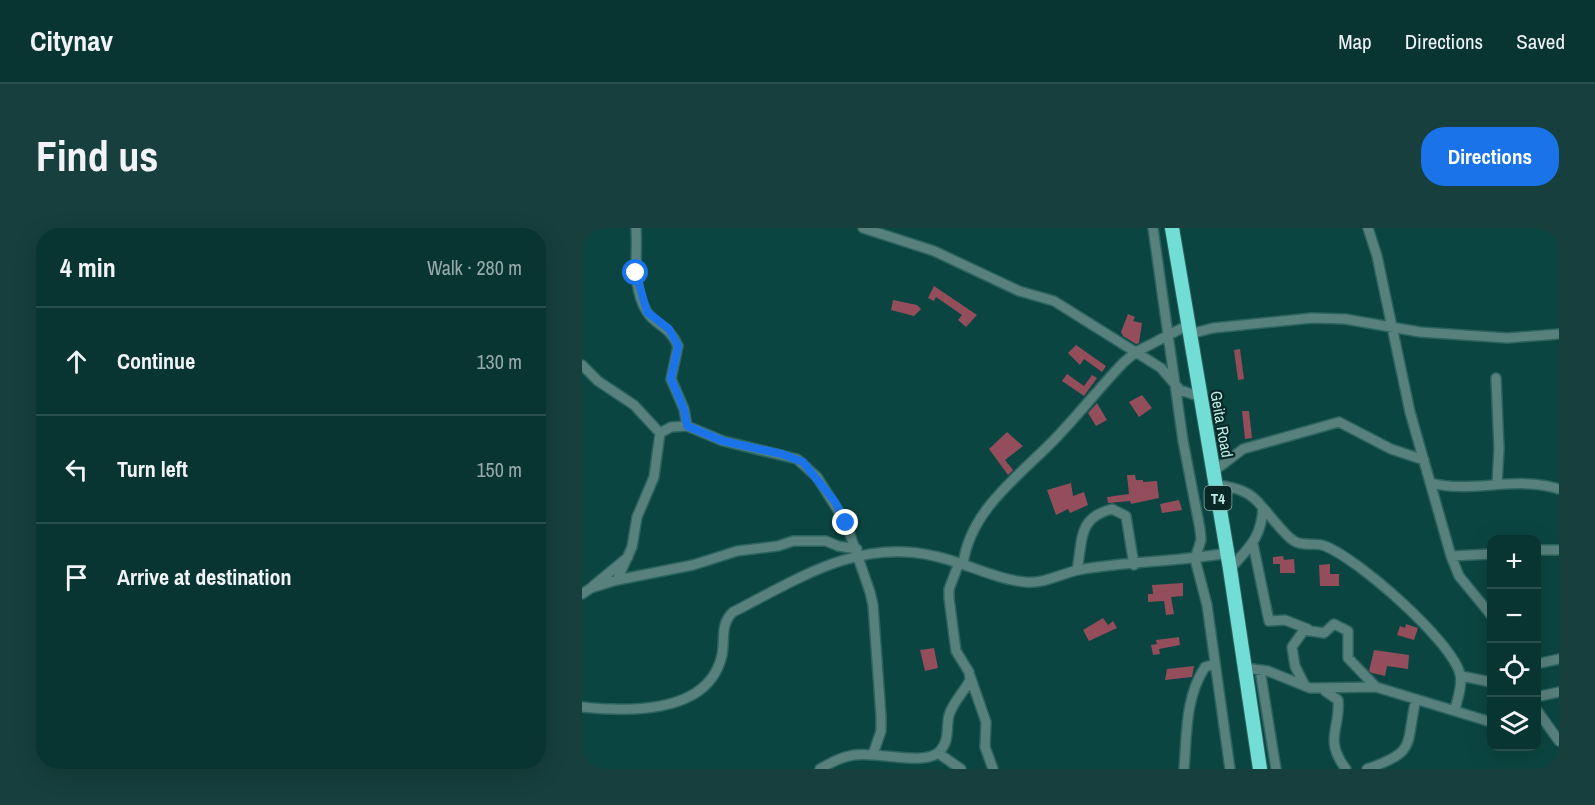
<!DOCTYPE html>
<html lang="en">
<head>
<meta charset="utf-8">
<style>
  body { margin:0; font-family:"Archivo Narrow",sans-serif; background:#163f3d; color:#f1f3f6 }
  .controls { position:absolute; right:18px; bottom:18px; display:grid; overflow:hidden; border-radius:12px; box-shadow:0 6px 24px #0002 }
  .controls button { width:54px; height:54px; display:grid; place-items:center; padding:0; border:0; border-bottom:2px solid #294f4d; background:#083431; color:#f1f3f6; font:30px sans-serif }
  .stop { position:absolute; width:18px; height:18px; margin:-14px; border:4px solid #1a73e8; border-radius:50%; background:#fff }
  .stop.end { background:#1a73e8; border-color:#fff; box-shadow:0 2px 6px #0008 }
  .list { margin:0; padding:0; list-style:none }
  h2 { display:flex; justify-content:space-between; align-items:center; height:78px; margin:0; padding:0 24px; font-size:26px }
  h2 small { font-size:20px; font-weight:400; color:#98aaab }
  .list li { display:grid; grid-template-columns:39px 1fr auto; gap:18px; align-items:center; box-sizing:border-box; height:108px; padding:0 24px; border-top:2px solid #294f4d }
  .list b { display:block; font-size:22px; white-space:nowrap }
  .list em { font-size:20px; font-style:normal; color:#98aaab }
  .icon { flex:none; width:33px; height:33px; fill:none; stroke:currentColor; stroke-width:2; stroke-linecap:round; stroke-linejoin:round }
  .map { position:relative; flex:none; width:977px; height:541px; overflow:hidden; border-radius:24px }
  header { display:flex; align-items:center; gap:36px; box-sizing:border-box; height:84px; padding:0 30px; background:#083431; border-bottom:2px solid #294f4d }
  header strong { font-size:28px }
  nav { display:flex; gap:33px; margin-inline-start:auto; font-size:21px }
  .intro { display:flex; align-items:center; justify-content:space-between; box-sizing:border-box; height:144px; padding:0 36px }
  h1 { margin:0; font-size:42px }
  .button { padding:15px 27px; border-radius:24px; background:#1a73e8; color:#fff; font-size:21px; font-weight:700 }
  main { display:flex; gap:36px; padding:0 36px }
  aside { flex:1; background:#083431; border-radius:24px; box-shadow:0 6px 24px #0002 }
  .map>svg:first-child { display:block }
  .building { fill:#934d5b }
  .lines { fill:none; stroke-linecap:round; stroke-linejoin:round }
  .minor-casing { stroke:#2b635f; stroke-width:12 }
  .highway-casing { stroke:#2b635f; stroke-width:16 }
  .minor { stroke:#58807c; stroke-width:9 }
  .highway { stroke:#71ddd5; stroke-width:14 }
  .route { stroke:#1a73e8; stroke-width:8 }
  .labels { text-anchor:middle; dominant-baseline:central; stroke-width:4.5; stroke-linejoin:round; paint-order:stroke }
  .shield { fill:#072826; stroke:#88b2ae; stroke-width:1.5 }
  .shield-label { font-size:15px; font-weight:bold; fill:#bfede8 }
  .street-label { font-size:16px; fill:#bfede8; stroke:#072826 }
</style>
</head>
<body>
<header>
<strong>Citynav</strong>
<nav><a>Map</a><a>Directions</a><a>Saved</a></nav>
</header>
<div class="intro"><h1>Find us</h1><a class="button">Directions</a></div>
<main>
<aside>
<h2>4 min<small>Walk · 280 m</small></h2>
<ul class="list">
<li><svg class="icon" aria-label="ahead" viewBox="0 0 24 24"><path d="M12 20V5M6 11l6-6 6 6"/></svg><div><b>Continue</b></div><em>130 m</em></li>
<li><svg class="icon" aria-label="left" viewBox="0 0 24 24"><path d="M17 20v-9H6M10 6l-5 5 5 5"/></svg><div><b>Turn left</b></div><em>150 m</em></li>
<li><svg class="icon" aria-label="arrive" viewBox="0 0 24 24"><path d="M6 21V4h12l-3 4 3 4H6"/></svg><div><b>Arrive at destination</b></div></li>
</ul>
</aside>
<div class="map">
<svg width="977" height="541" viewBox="0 0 977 541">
  <rect width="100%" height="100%" fill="#0b4541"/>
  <!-- building -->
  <path class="building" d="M 352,58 L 395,87 L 384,99 L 376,92 L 380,87 L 354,69 L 352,73 L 346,70 Z
    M 311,72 L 335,77 L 339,81 L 332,88 L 309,82 Z
    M 546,86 L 553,89 L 551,93 L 560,95 L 557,115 L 554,116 L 541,108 L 539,104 Z
    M 494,117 L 524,138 L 520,144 L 502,131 L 498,137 L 486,125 Z
    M 658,121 L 662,151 L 656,152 L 652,122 Z
    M 485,146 L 502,158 L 510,147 L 515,150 L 502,168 L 480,153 Z
    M 560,167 L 570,180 L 557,189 L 547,174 Z
    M 515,175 L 525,192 L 514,198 L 506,185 Z
    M 660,183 L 667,183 L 670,210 L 663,211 Z
    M 425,204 L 441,218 L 423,232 L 431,242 L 426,247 L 407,221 Z
    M 545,247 L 553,247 L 554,252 L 561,252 L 561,254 L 575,253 L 577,270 L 549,276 L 548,273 L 526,275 L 525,269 L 547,266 Z
    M 489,255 L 491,268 L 502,264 L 506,277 L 488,285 L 486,281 L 474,287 L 465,262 Z
    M 597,272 L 600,282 L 580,285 L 578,276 Z
    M 701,328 L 702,332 L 712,331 L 713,345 L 698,345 L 698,336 L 691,336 L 691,329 Z
    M 748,336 L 748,346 L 757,346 L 757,358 L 738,358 L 737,337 Z
    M 601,355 L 601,368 L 589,369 L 592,386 L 584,387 L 582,373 L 566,374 L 566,366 L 571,366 L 570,357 Z
    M 521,390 L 526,397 L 531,393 L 535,400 L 507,413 L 501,402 Z
    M 824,396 L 836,400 L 832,412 L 815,407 L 818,398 L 823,400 Z
    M 597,409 L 598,417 L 577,421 L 578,426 L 571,427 L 569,417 L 575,416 L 574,412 Z
    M 352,420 L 356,440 L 343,443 L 338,422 Z
    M 792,422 L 827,427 L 826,441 L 805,438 L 803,448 L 790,445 L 787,443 Z
    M 612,438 L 610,449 L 583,452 L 585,441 Z"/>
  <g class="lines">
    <defs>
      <path id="minor" d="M 54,0 C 56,27 49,59 65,84 C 74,98 88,98 96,118 L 89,151 L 102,181 L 105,198
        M 281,0 L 352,23 L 437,63 L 472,73 L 579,140 L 598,162 L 619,169
        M 571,0 L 601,213 L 618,301 L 619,312 L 613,331 L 625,377 L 648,541
        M 786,0 L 795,28 L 828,184 L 869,328 L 877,348 L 909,387
        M 608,106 L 631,100 L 730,90 L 763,91 L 838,104 L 925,110 L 977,106
        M 0,137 L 16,153 L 52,177 L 78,205
        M 914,150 L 917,221 L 915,256
        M 632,243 L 661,221 L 757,194 L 809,221 L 842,232
        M 849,255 C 890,266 935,247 977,261
        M 634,257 C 653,259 669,263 681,280 C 679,311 667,319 648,341
        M 681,280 C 691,290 700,305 712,313 C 721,319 733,314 743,318 C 776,331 869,412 878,446 C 881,457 875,471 873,482
        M 671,316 L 687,393 L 703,392 L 726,401
        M 954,322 L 977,322
        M 869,328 L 909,326
        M 381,336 C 388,284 433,251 468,216 C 494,190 517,160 542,134 L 554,124 L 606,97
        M 495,342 C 501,312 495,290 530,281 L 544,288 L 552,337
        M 35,352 L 50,319 L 55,289 L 72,249 L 78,205 L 89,199 L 105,198 L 141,213 L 215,231 L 235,249 L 264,295 L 288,364 L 291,377 L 299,488 L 299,503 L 291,526
        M 11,358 L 46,329
        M 0,366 L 9,360 L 35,352 L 111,337 L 155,323 L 196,318 L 211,313 L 244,313 L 256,318 L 275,321
        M 954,436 L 977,431
        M 663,440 L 686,443 L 728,460 L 794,459 L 909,494
        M 678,442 L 694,541
        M 388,448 L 404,494 L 403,519 L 411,541
        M 879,448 L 909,454
        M 723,458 L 713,438 L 710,419 L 722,402 L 742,405 L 752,396 L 766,403 L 766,430 L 794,459
        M 743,463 L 756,472 C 759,500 741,511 764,541
        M 954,469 L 977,464
        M 0,479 C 47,484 127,486 140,427 C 143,411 138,396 151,384 C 216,351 276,310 352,328 C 382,334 412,351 443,354 C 461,356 479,346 496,342 C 545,333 596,334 645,325
        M 954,481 L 977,513
        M 356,525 L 379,541
        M 0,540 L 1,541
        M 238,541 C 250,534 259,529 272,527 C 295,523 344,539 358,523 C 368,512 364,499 367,487 C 371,474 382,464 388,452 L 387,444 L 374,423 L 367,370 L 367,361 L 377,335
        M 602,541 C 605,505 603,470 623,439 L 633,436
        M 785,541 C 836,523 823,518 834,471"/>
      <path id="highway" d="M 590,0 L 648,341 L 678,541"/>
    </defs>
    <!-- minor casing -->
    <use href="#minor" class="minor-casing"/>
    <!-- highway casing -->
    <use href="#highway" class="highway-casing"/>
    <!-- minor -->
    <use href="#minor" class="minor"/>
    <!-- highway -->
    <use href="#highway" class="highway"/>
  </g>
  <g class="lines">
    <!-- route -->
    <path class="route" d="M 54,45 L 65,84 L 87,101 L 96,118 L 89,151 L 102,181 L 105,198 L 141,213 L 200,226 L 221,234 L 253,274 L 264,295"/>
  </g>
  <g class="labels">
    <!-- shield labels -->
    <rect class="shield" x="622.5" y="258" width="27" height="24" rx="4.5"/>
    <g class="shield-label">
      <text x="636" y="270">T4</text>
    </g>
    <!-- street labels -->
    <g class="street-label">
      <text transform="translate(640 196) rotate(80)">Geita Road</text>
    </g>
  </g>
</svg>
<div class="controls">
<button>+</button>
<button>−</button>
<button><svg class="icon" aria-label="locate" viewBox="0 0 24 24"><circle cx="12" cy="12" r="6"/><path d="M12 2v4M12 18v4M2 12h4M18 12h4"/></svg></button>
<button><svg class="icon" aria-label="layers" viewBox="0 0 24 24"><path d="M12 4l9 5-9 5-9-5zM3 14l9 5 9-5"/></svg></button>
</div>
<div class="stop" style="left:54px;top:45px"></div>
<div class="stop end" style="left:264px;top:295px"></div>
</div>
</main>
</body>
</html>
